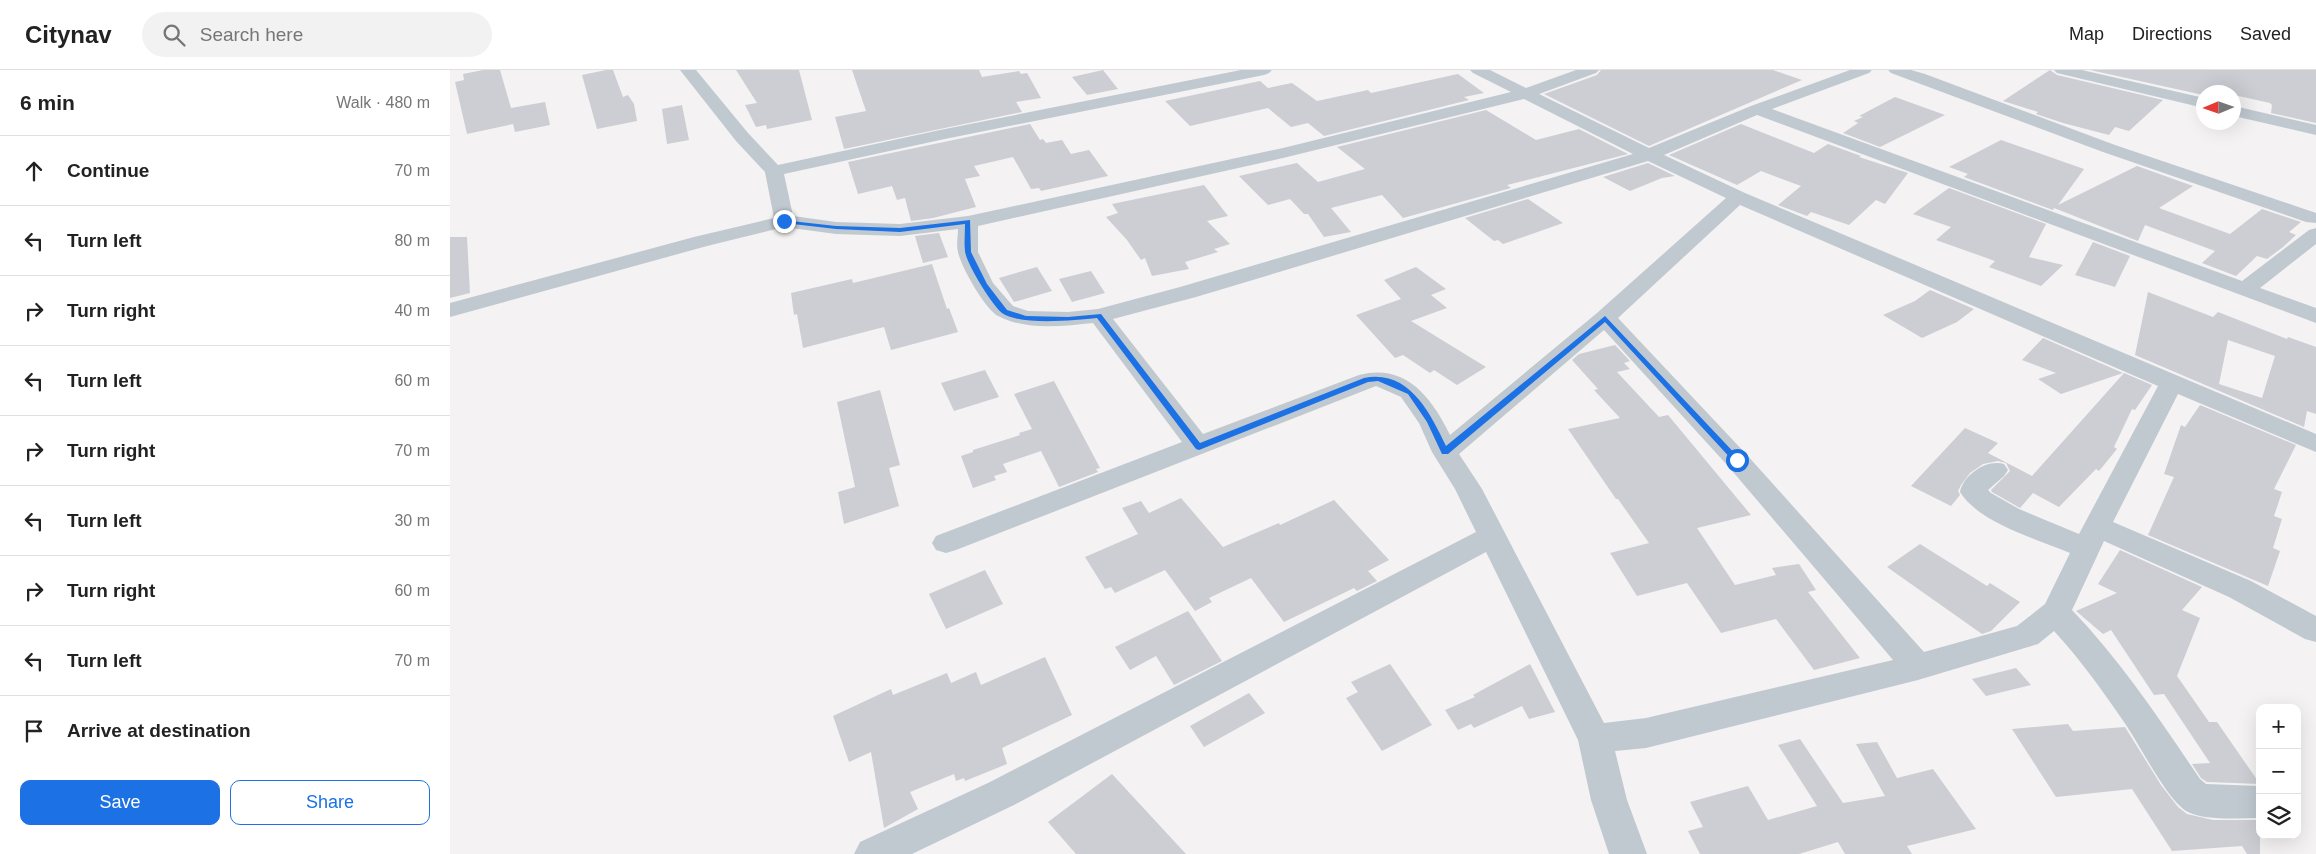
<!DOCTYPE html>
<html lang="en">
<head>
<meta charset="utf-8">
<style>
  body { margin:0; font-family:Arial,sans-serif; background:#f2f2f2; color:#222 }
  .controls { position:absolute; right:15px; bottom:15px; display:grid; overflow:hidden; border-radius:10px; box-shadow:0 5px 20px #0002 }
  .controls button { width:45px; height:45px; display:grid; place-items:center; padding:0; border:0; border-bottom:1px solid #e0e0e0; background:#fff; color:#222; font:25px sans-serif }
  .compass { position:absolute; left:1746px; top:15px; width:45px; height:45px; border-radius:50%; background:#fff; box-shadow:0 5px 20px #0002; rotate:268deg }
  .stop { position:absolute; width:15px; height:15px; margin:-11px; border:4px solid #1c71e4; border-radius:50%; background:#fff }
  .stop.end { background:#1c71e4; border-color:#fff; box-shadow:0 1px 5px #0008 }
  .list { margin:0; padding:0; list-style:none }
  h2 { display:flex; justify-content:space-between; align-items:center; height:65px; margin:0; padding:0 20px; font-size:21px }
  h2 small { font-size:16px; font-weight:400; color:#767676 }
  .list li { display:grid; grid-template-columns:32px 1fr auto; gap:15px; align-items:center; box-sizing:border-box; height:70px; padding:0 20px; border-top:1px solid #e0e0e0 }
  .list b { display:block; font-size:19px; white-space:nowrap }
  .list em { font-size:16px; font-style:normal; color:#767676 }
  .actions { display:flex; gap:10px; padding:15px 20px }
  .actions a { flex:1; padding:11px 0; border:1px solid #1c71e4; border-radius:10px; text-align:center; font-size:18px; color:#1c71e4 }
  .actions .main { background:#1c71e4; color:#fff }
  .icon { flex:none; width:28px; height:28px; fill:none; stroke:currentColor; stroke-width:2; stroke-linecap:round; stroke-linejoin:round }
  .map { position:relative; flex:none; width:1866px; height:784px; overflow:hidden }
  header { display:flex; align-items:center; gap:30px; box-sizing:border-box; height:70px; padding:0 25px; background:#fff; border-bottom:1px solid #e0e0e0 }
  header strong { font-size:24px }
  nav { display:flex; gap:28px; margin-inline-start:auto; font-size:18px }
  .search { width:350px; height:45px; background:#f2f2f2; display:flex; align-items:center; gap:12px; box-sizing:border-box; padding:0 18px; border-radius:28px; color:#767676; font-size:19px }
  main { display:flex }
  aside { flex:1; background:#fff }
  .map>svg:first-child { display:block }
  .building { fill:#ccced4; fill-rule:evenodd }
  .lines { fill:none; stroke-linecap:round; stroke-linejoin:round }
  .minor { fill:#c0c9d0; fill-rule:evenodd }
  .route { fill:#1c71e4 }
</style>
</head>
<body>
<header>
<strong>Citynav</strong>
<div class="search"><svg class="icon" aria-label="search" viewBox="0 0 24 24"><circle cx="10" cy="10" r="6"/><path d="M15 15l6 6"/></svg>Search here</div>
<nav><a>Map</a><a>Directions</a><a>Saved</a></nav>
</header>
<main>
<aside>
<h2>6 min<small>Walk · 480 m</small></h2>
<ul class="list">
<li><svg class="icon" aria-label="ahead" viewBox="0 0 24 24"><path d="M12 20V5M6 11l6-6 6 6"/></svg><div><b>Continue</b></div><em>70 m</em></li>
<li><svg class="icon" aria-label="left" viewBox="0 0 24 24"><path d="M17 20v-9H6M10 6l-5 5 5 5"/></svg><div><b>Turn left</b></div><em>80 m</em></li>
<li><svg class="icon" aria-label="right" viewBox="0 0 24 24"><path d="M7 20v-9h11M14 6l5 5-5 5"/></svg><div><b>Turn right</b></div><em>40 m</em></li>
<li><svg class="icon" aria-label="left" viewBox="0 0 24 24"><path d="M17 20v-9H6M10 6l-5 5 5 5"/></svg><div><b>Turn left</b></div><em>60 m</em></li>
<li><svg class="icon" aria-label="right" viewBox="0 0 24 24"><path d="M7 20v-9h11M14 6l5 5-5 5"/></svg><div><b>Turn right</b></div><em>70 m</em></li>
<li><svg class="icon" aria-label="left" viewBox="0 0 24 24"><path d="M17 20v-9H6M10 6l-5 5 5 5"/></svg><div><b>Turn left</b></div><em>30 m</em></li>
<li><svg class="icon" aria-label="right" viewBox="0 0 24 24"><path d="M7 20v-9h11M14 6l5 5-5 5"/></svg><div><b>Turn right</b></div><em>60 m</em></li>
<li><svg class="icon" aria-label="left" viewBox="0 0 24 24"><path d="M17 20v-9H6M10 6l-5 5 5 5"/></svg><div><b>Turn left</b></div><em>70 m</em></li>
<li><svg class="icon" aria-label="arrive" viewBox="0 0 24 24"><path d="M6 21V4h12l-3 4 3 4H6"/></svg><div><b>Arrive at destination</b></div></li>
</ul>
<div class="actions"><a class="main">Save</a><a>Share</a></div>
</aside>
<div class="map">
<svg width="1866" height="784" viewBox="0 0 1866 784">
  <rect width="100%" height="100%" fill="#f4f2f2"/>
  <!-- building -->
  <path class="building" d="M 33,0 L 50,0 L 61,38 L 95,32 L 100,55 L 65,62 L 63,54 L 17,64 L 5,12 L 14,10 L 13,4 Z
    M 156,0 L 163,0 L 173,27 L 178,25 L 184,34 L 187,51 L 147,59 L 132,5 Z
    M 286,0 L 349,0 L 362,50 L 317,59 L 316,55 L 306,57 L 295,35 L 307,33 Z
    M 402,0 L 529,0 L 532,7 L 569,1 L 571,4 L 577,3 L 591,28 L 566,32 L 572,42 L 394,79 L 385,47 L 416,41 Z
    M 653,0 L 668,19 L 637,25 L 622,7 Z
    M 1151,0 L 1323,0 L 1352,10 L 1199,76 L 1094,24 L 1147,5 Z
    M 1600,0 L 1607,5 L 1713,30 L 1679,61 L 1665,57 L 1659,65 L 1613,53 L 1586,44 L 1588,42 L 1553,31 Z
    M 1640,0 L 1866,0 L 1866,53 L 1821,43 L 1822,35 L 1820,33 L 1784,25 L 1784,22 L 1754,22 L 1753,25 Z
    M 1008,4 L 1034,23 L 1014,27 L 1019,30 L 874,66 L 858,53 L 841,57 L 818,38 L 740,56 L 715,31 L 810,11 L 818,18 L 842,13 L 867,31 L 918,20 L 921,23 Z
    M 1445,27 L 1495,45 L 1430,77 L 1393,63 L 1408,53 L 1404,51 L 1413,47 L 1409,46 Z
    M 232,35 L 239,70 L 217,74 L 212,39 Z
    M 1036,40 L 1086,70 L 1129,59 L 1178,84 L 1057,115 L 1061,118 L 953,148 L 932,125 L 881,138 L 901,162 L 874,167 L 858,144 L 854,144 L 840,129 L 818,135 L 789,106 L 847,93 L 868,112 L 915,99 L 887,77 Z
    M 580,54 L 590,70 L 593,69 L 596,73 L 612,70 L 621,84 L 639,80 L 658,106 L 591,121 L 589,118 L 581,119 L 563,87 L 524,96 L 530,106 L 515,109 L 526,137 L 483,148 L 461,151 L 455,128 L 447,130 L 442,116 L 408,124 L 398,92 Z
    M 1291,54 L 1364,83 L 1378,74 L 1411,86 L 1409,87 L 1458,103 L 1435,134 L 1426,130 L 1399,155 L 1361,142 L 1357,146 L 1328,135 L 1351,116 L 1311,101 L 1287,115 L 1219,85 Z
    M 1551,70 L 1634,99 L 1608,135 L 1687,96 L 1743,116 L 1709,138 L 1780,164 L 1812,139 L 1851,152 L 1839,162 L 1846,165 L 1833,177 L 1817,189 L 1807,186 L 1786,206 L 1752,193 L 1765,181 L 1695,155 L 1688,171 L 1604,138 L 1603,140 L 1514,107 L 1518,104 L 1499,97 Z
    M 1198,93 L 1225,106 L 1212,108 L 1180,121 L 1153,107 Z
    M 754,115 L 778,146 L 757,151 L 780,174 L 764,179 L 768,182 L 735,192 L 739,199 L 702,206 L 695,188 L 691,190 L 677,170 L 656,147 L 668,143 L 662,134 Z
    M 1499,118 L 1596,154 L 1579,187 L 1613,195 L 1591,216 L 1539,197 L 1545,191 L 1486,170 L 1501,157 L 1463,144 Z
    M 1078,129 L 1113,153 L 1053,174 L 1048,170 L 1044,171 L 1015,148 Z
    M 489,163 L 498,187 L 473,193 L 465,166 Z
    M 0,167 L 17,167 L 20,223 L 0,228 Z
    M 1643,172 L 1680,186 L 1665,217 L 1625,205 Z
    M 482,194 L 497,239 L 499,238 L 508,262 L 441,280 L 434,257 L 353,278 L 347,244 L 344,245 L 341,223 L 402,209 L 403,213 Z
    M 587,197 L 602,221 L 564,232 L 549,208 Z
    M 966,197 L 996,219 L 981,225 L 997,238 L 961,251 L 1036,297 L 1007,315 L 984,300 L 980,303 L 953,285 L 945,288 L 906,245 L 951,229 L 934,210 Z
    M 641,201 L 655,223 L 622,232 L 609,209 Z
    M 1480,220 L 1524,239 L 1507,252 L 1472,268 L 1433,245 L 1465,231 Z
    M 1698,222 L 1763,247 L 1768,242 L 1837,269 L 1838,267 L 1866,277 L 1866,344 L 1857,341 L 1854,357 L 1685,285 ZM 1778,270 L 1825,286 L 1812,328 L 1769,314 Z
    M 1593,268 L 1673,303 L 1611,324 L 1588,309 L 1606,303 L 1572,290 Z
    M 1165,275 L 1180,291 L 1174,293 L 1180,299 L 1167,302 L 1209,347 L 1218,345 L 1301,445 L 1247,458 L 1285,515 L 1326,505 L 1322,498 L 1349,494 L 1366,520 L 1358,522 L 1410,588 L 1364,600 L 1326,549 L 1271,563 L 1237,513 L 1187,526 L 1160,483 L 1199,473 L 1168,429 L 1166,429 L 1118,359 L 1170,348 L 1144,320 L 1148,319 L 1122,290 L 1129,284 Z
    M 535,300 L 549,327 L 504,341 L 491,313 Z
    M 1674,303 L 1702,315 L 1685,340 L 1682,339 L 1664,377 L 1667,379 L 1649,401 L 1646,399 L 1609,437 L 1583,423 L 1570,438 L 1542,422 L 1541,420 L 1560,401 L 1556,393 L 1548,391 L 1533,394 L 1520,403 L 1511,415 L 1508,421 L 1510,425 L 1501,436 L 1461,416 L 1515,358 L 1548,373 L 1538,383 L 1582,406 Z
    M 604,311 L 650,398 L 646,399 L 648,402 L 609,417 L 591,381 L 553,394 L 557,402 L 544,406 L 546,410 L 523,418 L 511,386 L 523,382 L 523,380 L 570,365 L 569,363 L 582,359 L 564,324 Z
    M 430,320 L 450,395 L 439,398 L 449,436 L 394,454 L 388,422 L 405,417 L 387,332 Z
    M 1750,335 L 1846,375 L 1824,419 L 1832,422 L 1824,446 L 1832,449 L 1823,478 L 1830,481 L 1818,516 L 1698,465 L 1724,407 L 1714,404 L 1731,355 L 1735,357 Z
    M 731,428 L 773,477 L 829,453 L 830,455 L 884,430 L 939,490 L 918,501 L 927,511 L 907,521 L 904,518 L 834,552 L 801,508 L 759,528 L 762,532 L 745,541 L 715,500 L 665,523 L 661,517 L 655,519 L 635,487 L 688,464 L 672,438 L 691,431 L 699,443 Z
    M 1470,474 L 1537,516 L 1540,513 L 1570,532 L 1541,561 L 1532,564 L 1437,497 Z
    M 1670,480 L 1752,517 L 1732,540 L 1750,548 L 1727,606 L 1759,652 L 1767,652 L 1810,714 L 1757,712 L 1751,708 L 1742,694 L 1760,693 L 1714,624 L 1704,625 L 1661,560 L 1653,564 L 1626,541 L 1667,523 L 1648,514 Z
    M 535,500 L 553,534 L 496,559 L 479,524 Z
    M 738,541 L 772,591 L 724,615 L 706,586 L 680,600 L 665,577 Z
    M 595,587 L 622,645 L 552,678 L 557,694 L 515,711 L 514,708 L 506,711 L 504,704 L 460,722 L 468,739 L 434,758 L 421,682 L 399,692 L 383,646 L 441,619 L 443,625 L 497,603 L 501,613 L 526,602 L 531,615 Z
    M 940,594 L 982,655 L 932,681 L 896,628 L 908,622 L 901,612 Z
    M 1080,594 L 1105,642 L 1079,649 L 1072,636 L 1024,658 L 1021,654 L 1008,660 L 995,640 L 1025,627 L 1023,625 Z
    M 1566,598 L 1581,615 L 1536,626 L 1522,609 Z
    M 799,623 L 815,643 L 754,677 L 740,656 Z
    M 1618,654 L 1623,661 L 1675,657 L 1711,715 L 1728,737 L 1737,744 L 1763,750 L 1810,750 L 1810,784 L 1797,784 L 1792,776 L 1722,781 L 1682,719 L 1606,727 L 1562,659 Z
    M 1350,669 L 1393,733 L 1435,726 L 1406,674 L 1427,672 L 1447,708 L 1483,699 L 1526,759 L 1457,776 L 1462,784 L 1395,784 L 1388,772 L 1349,784 L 1250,784 L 1238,761 L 1253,757 L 1240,732 L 1298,716 L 1318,750 L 1367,736 L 1328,675 Z
    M 662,704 L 736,784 L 626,784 L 598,752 Z"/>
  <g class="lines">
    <!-- minor -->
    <path class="minor" d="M 230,0 L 246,0 L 298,63 L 328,95 L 490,60 L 791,0 L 822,0 L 819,3 L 814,5 L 490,70 L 334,104 L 343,146 L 386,152 L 450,154 L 518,146 L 833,78 L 1061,22 L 1023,3 L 1020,0 L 1040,0 L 1076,18 L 1126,0 L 1149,0 L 1146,3 L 1089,24 L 1199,78 L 1301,36 L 1400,0 L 1422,0 L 1419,3 L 1322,39 L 1792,211 L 1859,160 L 1866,158 L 1866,174 L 1810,218 L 1866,238 L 1866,253 L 1307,45 L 1214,85 L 1295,123 L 1866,364 L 1866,382 L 1728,324 L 1663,452 L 1801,511 L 1866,546 L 1866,572 L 1855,569 L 1779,527 L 1654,471 L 1622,540 C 1671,591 1710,650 1750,709 L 1756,714 L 1810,716 L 1810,748 C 1789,748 1756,751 1738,742 C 1717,731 1689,673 1674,652 C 1652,620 1630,589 1604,561 L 1588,574 L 1468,610 L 1196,678 L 1165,681 L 1177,730 L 1197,784 L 1159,784 L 1141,730 L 1128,670 L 1036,482 L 564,735 L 462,784 L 404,784 L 410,772 L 538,713 L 1026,462 L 1005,419 L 982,382 L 969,353 L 951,327 L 926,316 L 506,480 L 496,483 L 486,480 L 482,473 L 486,466 L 732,372 L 643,253 C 614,256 576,261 548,246 C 535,239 511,197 508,182 C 506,175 508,166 508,159 L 450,166 L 386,164 L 334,157 L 257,176 L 0,247 L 0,233 L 244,167 L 324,148 L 315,102 L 286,71 ZM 1074,29 L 1183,84 L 730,217 L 648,239 L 618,242 L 578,241 L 563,236 L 543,213 L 528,182 L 528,156 L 833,88 ZM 1198,91 L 1276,128 L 1147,243 L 1000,365 C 981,326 955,293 909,305 L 753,364 L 663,249 L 746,227 ZM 1290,135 L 1708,316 L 1629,464 L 1569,439 L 1541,423 L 1538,420 L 1554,406 L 1558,400 L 1554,394 C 1537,389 1514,404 1510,422 C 1529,453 1587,469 1620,483 L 1595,534 L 1567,556 L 1474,582 L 1296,384 L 1168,248 ZM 1154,260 L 1278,396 L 1443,590 L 1196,648 L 1154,653 L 1032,419 L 1009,384 Z
      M 1438,0 L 1461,0 L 1475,4 L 1665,75 L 1866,143 L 1866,153 L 1856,152 L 1653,82 L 1441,3 Z
      M 1604,0 L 1632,0 L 1754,28 L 1754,38 L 1607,3 Z
      M 1784,36 L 1866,55 L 1866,65 L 1784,46 Z"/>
  </g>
  <!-- route -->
  <path class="route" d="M 332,150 L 386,156 L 450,158 L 520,150 L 521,182 L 537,214 L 557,240 L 576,246 L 618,247 L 651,244 L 750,373 L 914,308 C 959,299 980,343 996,376 L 1155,246 L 1291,390 L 1284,392 L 1155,252 L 998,384 L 992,384 L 977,352 L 958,324 L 928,311 L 918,312 L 749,380 L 746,379 L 647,248 C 625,250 571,256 552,243 C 542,235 516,193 515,181 C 514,172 515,163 515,154 L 450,162 L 386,159 L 334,153 Z"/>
</svg>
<div class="controls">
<button>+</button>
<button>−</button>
<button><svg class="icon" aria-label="layers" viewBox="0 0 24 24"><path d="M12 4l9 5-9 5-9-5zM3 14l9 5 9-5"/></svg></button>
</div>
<svg class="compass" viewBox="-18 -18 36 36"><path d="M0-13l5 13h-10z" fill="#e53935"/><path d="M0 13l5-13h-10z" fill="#767676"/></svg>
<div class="stop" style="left:1287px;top:390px"></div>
<div class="stop end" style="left:334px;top:151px"></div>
</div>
</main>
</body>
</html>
